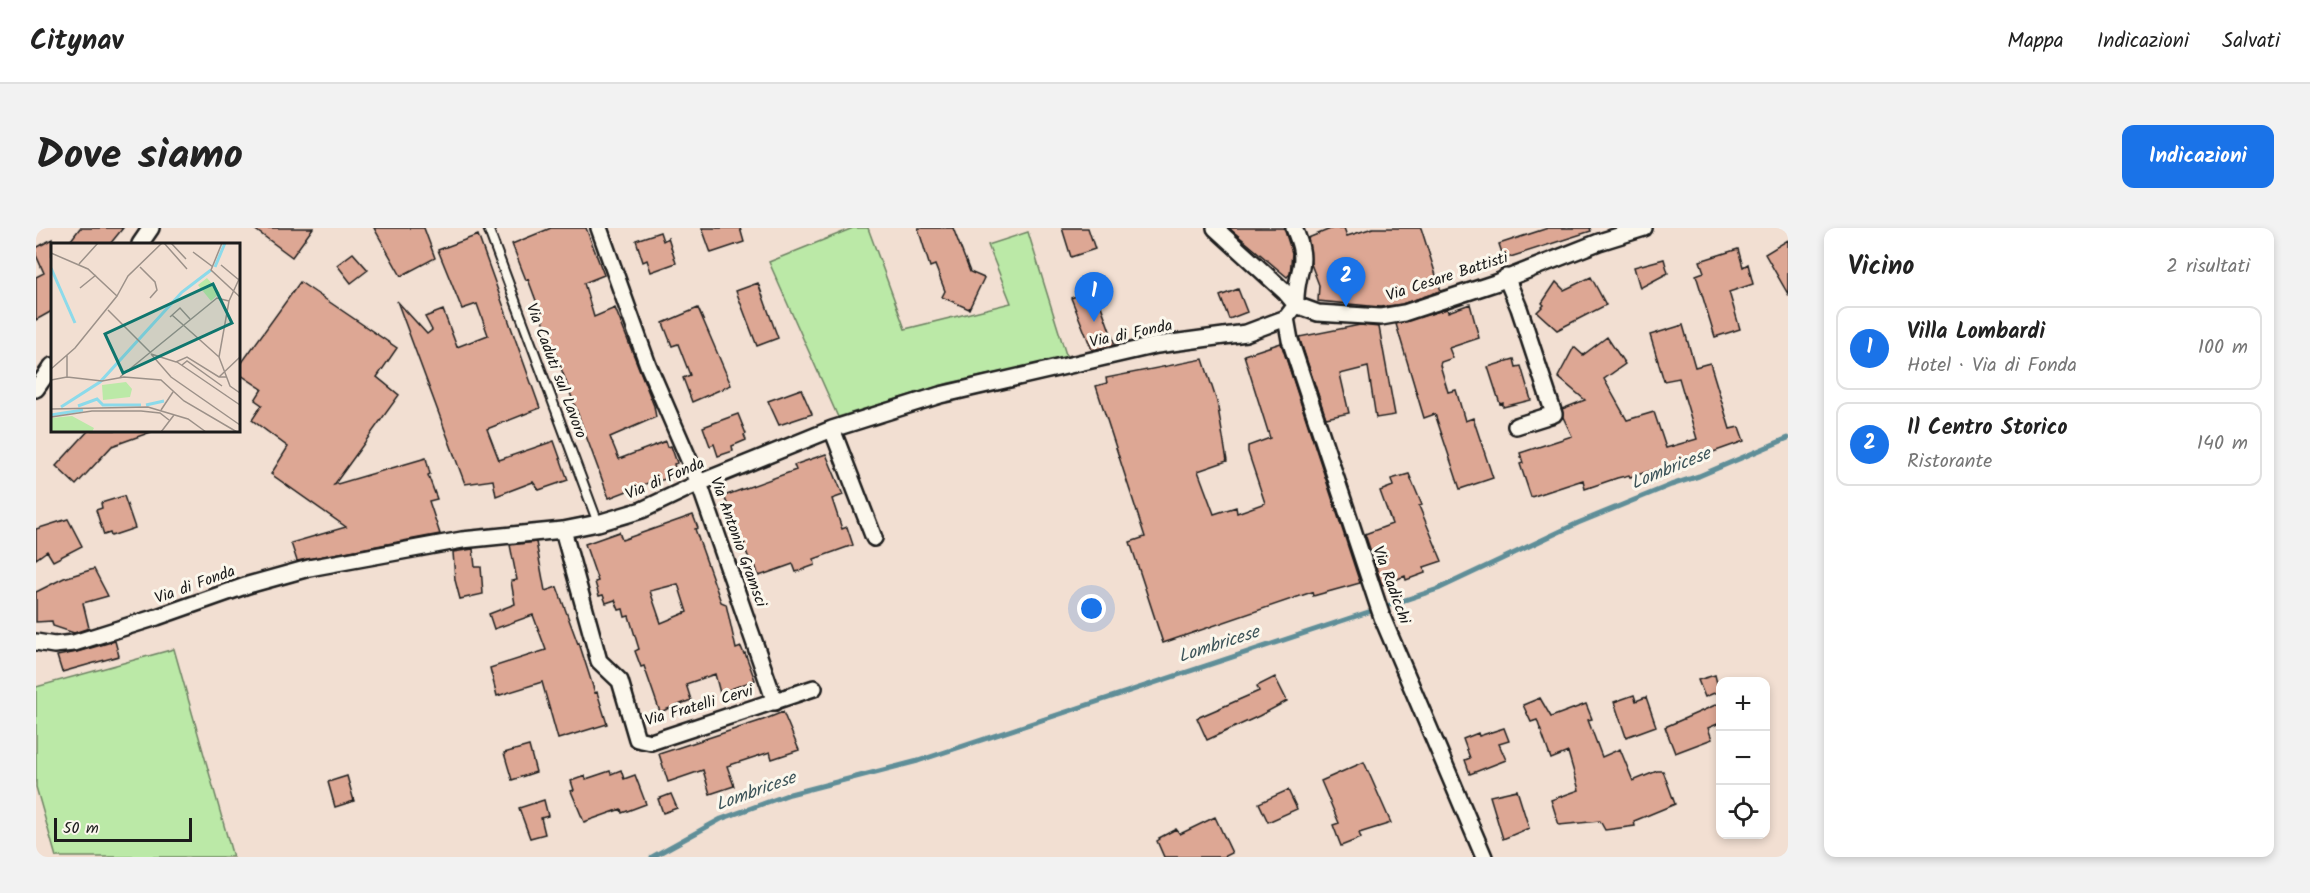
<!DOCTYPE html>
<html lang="it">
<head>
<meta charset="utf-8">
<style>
  body { margin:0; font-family:Kalam,sans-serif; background:#f2f2f2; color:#222 }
  .controls { position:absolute; right:18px; bottom:18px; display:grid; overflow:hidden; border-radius:12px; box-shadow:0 3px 9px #0003 }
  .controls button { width:54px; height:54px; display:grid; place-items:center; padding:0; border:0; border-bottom:2px solid #e0e0e0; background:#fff; color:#222; font:30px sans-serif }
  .scale { position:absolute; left:18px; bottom:15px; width:138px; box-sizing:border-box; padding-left:6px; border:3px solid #1c1c1c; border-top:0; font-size:16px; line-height:21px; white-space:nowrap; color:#1c1c1c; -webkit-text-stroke:4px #fbf7ec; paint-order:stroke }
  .you { position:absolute; left:1056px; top:381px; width:21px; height:21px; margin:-15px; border:4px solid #fff; border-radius:50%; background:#1a73e8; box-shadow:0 0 0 9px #1a73e833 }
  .badge { display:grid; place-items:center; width:39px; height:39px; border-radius:50%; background:#1a73e8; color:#fff; font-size:20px; font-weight:700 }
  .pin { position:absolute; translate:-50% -50px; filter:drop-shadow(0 2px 3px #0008) }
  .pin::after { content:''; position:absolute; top:32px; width:21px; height:18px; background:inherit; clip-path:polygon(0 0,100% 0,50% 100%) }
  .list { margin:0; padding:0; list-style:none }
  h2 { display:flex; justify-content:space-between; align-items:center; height:78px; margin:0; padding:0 24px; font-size:26px }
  h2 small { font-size:20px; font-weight:400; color:#767676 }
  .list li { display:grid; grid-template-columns:39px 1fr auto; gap:18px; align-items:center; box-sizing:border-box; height:84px; margin:0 12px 12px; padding:0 12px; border:2px solid #e0e0e0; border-radius:12px }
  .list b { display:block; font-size:22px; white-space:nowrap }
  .list p { margin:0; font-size:20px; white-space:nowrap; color:#767676 }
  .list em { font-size:20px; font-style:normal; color:#767676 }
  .icon { flex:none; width:33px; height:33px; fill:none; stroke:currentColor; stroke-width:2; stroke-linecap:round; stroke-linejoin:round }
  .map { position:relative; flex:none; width:1752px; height:629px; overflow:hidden; border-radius:12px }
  header { display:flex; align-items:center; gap:36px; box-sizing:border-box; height:84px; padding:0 30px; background:#fff; border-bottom:2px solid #e0e0e0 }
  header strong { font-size:28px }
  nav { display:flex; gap:33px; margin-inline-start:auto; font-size:21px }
  .intro { display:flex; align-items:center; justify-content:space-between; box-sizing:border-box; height:144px; padding:0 36px }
  h1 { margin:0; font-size:42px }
  .button { padding:15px 27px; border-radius:12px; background:#1a73e8; color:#fff; font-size:21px; font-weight:700 }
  main { display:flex; gap:36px; padding:0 36px }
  aside { flex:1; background:#fff; border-radius:12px; box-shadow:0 3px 9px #0003 }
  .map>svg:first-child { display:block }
  .green { fill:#bbe9a7; stroke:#6c8262; stroke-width:1.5 }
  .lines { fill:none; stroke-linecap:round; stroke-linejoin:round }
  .stream { stroke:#5f8e98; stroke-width:5 }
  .building { fill:#dda794; stroke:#1c1c1c; stroke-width:1.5; fill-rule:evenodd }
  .service-casing { stroke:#1c1c1c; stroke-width:12 }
  .minor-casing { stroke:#1c1c1c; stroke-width:20 }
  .service { stroke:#fbf7ec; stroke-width:8 }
  .minor { stroke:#fbf7ec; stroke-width:15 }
  .labels { text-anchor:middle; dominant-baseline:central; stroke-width:6; stroke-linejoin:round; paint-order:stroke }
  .street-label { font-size:16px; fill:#1c1c1c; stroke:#fbf7ec }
  .water-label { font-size:18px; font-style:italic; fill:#3e555a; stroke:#fbf7ec }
  .inset-river { fill:none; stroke:#8cdaea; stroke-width:3 }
  .inset-road { fill:none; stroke:#9c9189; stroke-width:1.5 }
  .view { fill:#0f766e; fill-opacity:0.15; stroke:#0f766e; stroke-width:3 }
  .inset-edge { fill:none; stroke:#1c1c1c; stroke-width:3 }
</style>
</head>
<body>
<header>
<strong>Citynav</strong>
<nav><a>Mappa</a><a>Indicazioni</a><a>Salvati</a></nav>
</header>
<div class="intro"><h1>Dove siamo</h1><a class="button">Indicazioni</a></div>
<main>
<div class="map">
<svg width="1752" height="629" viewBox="0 0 1752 629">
  <rect width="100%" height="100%" fill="#f2dfd2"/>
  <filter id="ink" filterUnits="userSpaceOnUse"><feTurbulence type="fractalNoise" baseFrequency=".0167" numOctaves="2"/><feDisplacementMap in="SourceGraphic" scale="12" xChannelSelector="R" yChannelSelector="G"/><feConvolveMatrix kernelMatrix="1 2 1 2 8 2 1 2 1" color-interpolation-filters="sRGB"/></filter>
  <g filter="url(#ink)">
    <!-- green -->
    <path class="green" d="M 817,0 L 832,0 L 869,101 L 975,75 L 952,17 L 992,4 L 1031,130 L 913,155 L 802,189 L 733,34 Z
      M 138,421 L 197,629 L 20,629 L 0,559 L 0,459 Z"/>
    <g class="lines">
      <!-- stream -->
      <path class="stream" d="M 616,629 L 685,591 L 754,566 L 882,533 L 1402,361 L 1542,295 L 1635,257 L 1663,248 L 1752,210"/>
    </g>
    <!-- building -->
    <path class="building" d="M 44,0 L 87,0 L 74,16 L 32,16 Z
      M 217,0 L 277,0 L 256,29 Z
      M 338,0 L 388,0 L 399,30 L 365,48 Z
      M 515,0 L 550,0 L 568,47 L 548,55 L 558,89 L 579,80 L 618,178 L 620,189 L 574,209 L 583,231 L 630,213 L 632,219 L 635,218 L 641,235 L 638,236 L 641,247 L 617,255 L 617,253 L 573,270 L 492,51 L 490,52 L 476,16 Z
      M 666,0 L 704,0 L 708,14 L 675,25 Z
      M 882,0 L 917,0 L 934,44 L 948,50 L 933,81 L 906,69 L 909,63 L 899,37 L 894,39 Z
      M 1026,0 L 1052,0 L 1059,21 L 1035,29 Z
      M 1193,0 L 1248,0 L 1256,25 L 1254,46 L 1251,49 Z
      M 1297,0 L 1308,0 L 1311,8 L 1337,0 L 1385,0 L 1405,63 L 1366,76 L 1344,79 L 1282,73 L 1283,57 L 1275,36 L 1272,10 Z
      M 1512,0 L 1554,0 L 1555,3 L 1468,31 L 1463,16 Z
      M 624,4 L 627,13 L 632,10 L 640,35 L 615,44 L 611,32 L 607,34 L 600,12 Z
      M 442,7 L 504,180 L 451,201 L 463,232 L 518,213 L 532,252 L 503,262 L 497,254 L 460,268 L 457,252 L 429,256 L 361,73 L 391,106 L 396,102 L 389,89 L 407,82 L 421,119 L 452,107 L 441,76 L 426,81 L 402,22 Z
      M 16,11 L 16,83 L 0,92 L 0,49 L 8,45 L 0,27 L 0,20 Z
      M 1752,12 L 1752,66 L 1729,26 Z
      M 1702,21 L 1707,39 L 1712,36 L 1717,56 L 1693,64 L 1704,101 L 1679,109 L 1660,47 L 1668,44 L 1664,33 Z
      M 317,25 L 332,42 L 315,55 L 301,37 Z
      M 1628,31 L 1632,45 L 1604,60 L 1598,39 Z
      M 1555,49 L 1570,77 L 1521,102 L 1501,84 L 1508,77 L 1506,75 L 1520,54 L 1528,62 Z
      M 264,54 L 361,120 L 341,149 L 363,167 L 298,257 L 390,230 L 394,246 L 392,247 L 401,271 L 393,273 L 404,306 L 261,333 L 255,315 L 310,299 L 235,246 L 252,219 L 216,192 L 226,177 L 219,172 L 226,161 L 202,145 L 202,140 Z
      M 722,55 L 742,110 L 721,118 L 700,63 Z
      M 1059,61 L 1079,117 L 1056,122 L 1035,70 Z
      M 1202,61 L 1211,84 L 1193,91 L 1184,68 Z
      M 1434,76 L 1443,110 L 1413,120 L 1417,130 L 1405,134 L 1404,137 L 1412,164 L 1420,162 L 1429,193 L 1437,190 L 1457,250 L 1424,261 L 1399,186 L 1388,190 L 1360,96 L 1411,81 L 1412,84 Z
      M 662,80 L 695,157 L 656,174 L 647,150 L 654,147 L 642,116 L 636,118 L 627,95 Z
      M 1324,97 L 1343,99 L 1359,187 L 1340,190 L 1332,139 L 1304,146 L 1313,185 L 1290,190 L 1263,109 Z
      M 1647,97 L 1659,139 L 1674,135 L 1694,201 L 1703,199 L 1708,213 L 1641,237 L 1641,235 L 1594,249 L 1593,247 L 1581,250 L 1549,261 L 1547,252 L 1495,269 L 1484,236 L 1487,235 L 1484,225 L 1536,208 L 1527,189 L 1526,181 L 1549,172 L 1522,149 L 1538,119 L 1547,127 L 1571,109 L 1589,136 L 1568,151 L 1591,192 L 1618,184 L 1630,220 L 1661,211 L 1643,150 L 1628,153 L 1614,107 Z
      M 1245,115 L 1324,355 L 1277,368 L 1276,364 L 1127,415 L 1094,314 L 1109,309 L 1060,158 L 1071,155 L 1070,150 L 1167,131 L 1181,174 L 1191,233 L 1162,243 L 1178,286 L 1200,279 L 1201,285 L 1229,275 L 1212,224 L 1212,218 L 1234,210 L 1208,127 Z
      M 1478,131 L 1480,139 L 1485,138 L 1495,172 L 1467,179 L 1467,175 L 1464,176 L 1452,139 Z
      M 765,161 L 776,186 L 743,197 L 732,173 Z
      M 702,186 L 710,206 L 708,207 L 710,212 L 696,218 L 697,223 L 682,228 L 678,216 L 674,218 L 667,199 Z
      M 53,202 L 115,202 L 115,204 L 76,218 L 40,257 L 20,238 Z
      M 790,226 L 807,267 L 796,271 L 806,301 L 811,299 L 817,317 L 778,331 L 779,337 L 760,344 L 757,336 L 723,348 L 719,337 L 716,338 L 688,268 L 760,242 L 758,237 Z
      M 1373,246 L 1386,277 L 1383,278 L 1406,333 L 1388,339 L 1389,345 L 1370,352 L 1369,348 L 1346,357 L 1329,306 L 1356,296 L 1344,263 L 1357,258 L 1355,251 Z
      M 88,268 L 99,300 L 75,308 L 74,305 L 68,307 L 60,282 L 66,280 L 65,275 Z
      M 657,287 L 662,300 L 659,301 L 685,374 L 690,376 L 700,421 L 705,419 L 708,426 L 709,425 L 719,452 L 684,465 L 679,446 L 650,456 L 655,472 L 624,484 L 608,438 L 605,439 L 599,423 L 603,421 L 593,388 L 589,389 L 587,381 L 583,382 L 579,372 L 570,375 L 567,367 L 563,368 L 559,354 L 562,353 L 549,316 L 583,304 L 586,312 ZM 642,356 L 651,384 L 625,395 L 614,363 Z
      M 32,291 L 46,318 L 17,333 L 11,323 L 0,331 L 0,301 Z
      M 500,314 L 509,363 L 521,359 L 542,416 L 543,415 L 559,465 L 561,464 L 571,496 L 522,511 L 506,454 L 461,468 L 454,440 L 510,422 L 497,387 L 458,401 L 453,386 L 479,376 L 475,353 L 481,352 L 474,317 Z
      M 437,321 L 439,339 L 445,339 L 447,366 L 424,371 L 419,352 L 417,324 Z
      M 58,341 L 72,368 L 47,375 L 53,400 L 38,405 L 17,398 L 16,393 L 0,394 L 0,364 L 28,350 Z
      M 79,413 L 83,428 L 26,444 L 21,428 L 41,424 Z
      M 1679,447 L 1683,463 L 1669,469 L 1662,452 Z
      M 1239,449 L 1251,473 L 1223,488 L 1171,512 L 1161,490 L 1223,463 L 1221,458 Z
      M 1598,467 L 1600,473 L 1610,469 L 1620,498 L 1590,509 L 1578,474 Z
      M 1504,470 L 1515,489 L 1550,476 L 1556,491 L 1552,492 L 1566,529 L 1584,521 L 1597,553 L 1621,543 L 1627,543 L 1639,576 L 1598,593 L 1599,598 L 1569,602 L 1564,593 L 1523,597 L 1515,572 L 1543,562 L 1532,524 L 1515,531 L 1501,492 L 1495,494 L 1487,477 Z
      M 1684,475 L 1684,495 L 1672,500 L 1676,511 L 1639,525 L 1629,499 Z
      M 747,484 L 763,522 L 736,531 L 734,524 L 691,538 L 698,558 L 674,566 L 667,542 L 632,554 L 623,526 L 727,492 Z
      M 1468,500 L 1473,513 L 1463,516 L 1470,532 L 1434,546 L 1429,532 L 1434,530 L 1427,511 L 1442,505 L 1443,508 Z
      M 493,518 L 500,544 L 476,552 L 468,525 Z
      M 1328,534 L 1355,595 L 1323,605 L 1325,610 L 1305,618 L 1297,597 L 1303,595 L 1285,553 Z
      M 585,542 L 588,551 L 599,547 L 610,576 L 586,585 L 585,581 L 548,594 L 535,563 L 538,562 L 535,553 L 549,548 L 550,551 L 574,543 L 575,546 Z
      M 311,548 L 318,573 L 299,579 L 292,554 Z
      M 1252,562 L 1261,581 L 1232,594 L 1223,575 Z
      M 1481,562 L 1493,600 L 1467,611 L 1454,568 Z
      M 635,566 L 641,580 L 627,585 L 622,571 Z
      M 508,572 L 512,588 L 505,590 L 509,606 L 494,610 L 483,580 Z
      M 1179,589 L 1196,625 L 1188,629 L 1128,629 L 1121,613 L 1124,611 L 1123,610 L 1140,601 L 1144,606 Z"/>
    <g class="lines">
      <defs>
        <path id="service" d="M 452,0 L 562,295"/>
        <path id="minor" d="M 563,0 L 612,137 L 663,255 L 739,474
          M 1179,0 L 1249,64 L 1260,77 L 1282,85 L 1345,89 L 1368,85 L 1459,55 L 1563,14 L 1608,0
          M 1258,0 C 1263,12 1268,25 1265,39 C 1262,53 1259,62 1260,77
          M 104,16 L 115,0
          M 1470,49 L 1483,80 L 1518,186 L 1480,198
          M 1250,90 L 1254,112 L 1346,389 L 1448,629
          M 0,161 L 16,138
          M 796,201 L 838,310
          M 527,302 L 563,433 L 584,453 L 601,511 L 615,514 L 778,460
          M 0,414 L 18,417 L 38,415 L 121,389 L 212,357 L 273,340 L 426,312 L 527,302 L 562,295 L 606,282 L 663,255 L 796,201 L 904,167 L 1121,117 L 1210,105 L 1250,90 L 1260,77"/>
      </defs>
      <!-- service casing -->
      <use href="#service" class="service-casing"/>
      <!-- minor casing -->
      <use href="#minor" class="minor-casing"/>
      <!-- service -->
      <use href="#service" class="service"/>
      <!-- minor -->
      <use href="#minor" class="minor"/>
    </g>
  </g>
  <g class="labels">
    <!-- street labels -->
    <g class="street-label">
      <text transform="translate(1411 49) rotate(-18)">Via Cesare Battisti</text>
      <text transform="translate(1095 106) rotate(-12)">Via di Fonda</text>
      <text transform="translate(520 143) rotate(69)">Via Caduti sul Lavoro</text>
      <text transform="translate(629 251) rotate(-23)">Via di Fonda</text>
      <text transform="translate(702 314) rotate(70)">Via Antonio Gramsci</text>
      <text transform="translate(159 357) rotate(-20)">Via di Fonda</text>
      <text transform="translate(1355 357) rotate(70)">Via Radicchi</text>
      <text transform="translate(663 478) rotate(-16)">Via Fratelli Cervi</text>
    </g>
    <!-- water labels -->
    <g class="water-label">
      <text transform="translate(1635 241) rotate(-22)">Lombricese</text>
      <text transform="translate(1183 417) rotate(-18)">Lombricese</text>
      <text transform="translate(720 564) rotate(-20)">Lombricese</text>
    </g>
  </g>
  <!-- overview -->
  <g transform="translate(15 15)">
    <rect width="189" height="189" fill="#f2dfd2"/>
    <path d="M 156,35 L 169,50 L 160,58 L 147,42 ZM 75,139 L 81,146 L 79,154 L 52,157 L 51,142 ZM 21,173 L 43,185 L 41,189 L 0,189 L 0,175 Z" fill="#bbe9a7"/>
    <path class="inset-river" d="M 164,24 L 174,0M 0,25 L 24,80M 95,162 L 113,158M 27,163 L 46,156 L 52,162 L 90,162M 10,164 L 49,139 L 131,49 L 160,27M 0,172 L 32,167"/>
    <path class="inset-road" d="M 113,0 L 136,26M 120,0 L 135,16M 171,0 L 160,27 L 189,54M 142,9 L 162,24M 0,10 L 37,26 L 66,53 L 24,105 L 0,126M 28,21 L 47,0M 170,22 L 188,37M 89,24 L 104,39 L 106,47 L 99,55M 189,34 L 178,58 L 168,114 L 179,143 L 189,150M 29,45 L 45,32M 66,53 L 77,33 L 111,0M 57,67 L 100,110M 121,72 L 168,114M 119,74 L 129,65 L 139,76M 100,111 L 120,134 L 189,182M 100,111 L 125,119 L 136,114 L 168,134 L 176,134M 126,119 L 189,162M 131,122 L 136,118 L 171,143M 16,134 L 16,112M 69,134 L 166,55 L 178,58M 168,134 L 189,114M 0,137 L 16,134 L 51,138 L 73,134 L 110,137 L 133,158 L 186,189M 0,166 L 97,164 L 137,176 L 155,189M 110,167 L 122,149M 0,174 L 41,168 L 90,168 L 109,170 L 118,177M 110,189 L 123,172"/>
    <path class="view" d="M 162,41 L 181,80 L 72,130 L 54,91 Z"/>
    <rect width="189" height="189" class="inset-edge"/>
  </g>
</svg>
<div class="controls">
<button>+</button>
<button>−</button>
<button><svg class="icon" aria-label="locate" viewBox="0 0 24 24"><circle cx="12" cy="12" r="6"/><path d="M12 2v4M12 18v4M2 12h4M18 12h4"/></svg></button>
</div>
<div class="scale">50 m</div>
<div class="you"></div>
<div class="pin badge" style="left:1058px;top:94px">1</div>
<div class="pin badge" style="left:1310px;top:79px">2</div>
</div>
<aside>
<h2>Vicino<small>2 risultati</small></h2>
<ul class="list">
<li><span class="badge">1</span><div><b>Villa Lombardi</b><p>Hotel · Via di Fonda</p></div><em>100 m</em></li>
<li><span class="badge">2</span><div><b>Il Centro Storico</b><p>Ristorante</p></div><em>140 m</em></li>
</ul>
</aside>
</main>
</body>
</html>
